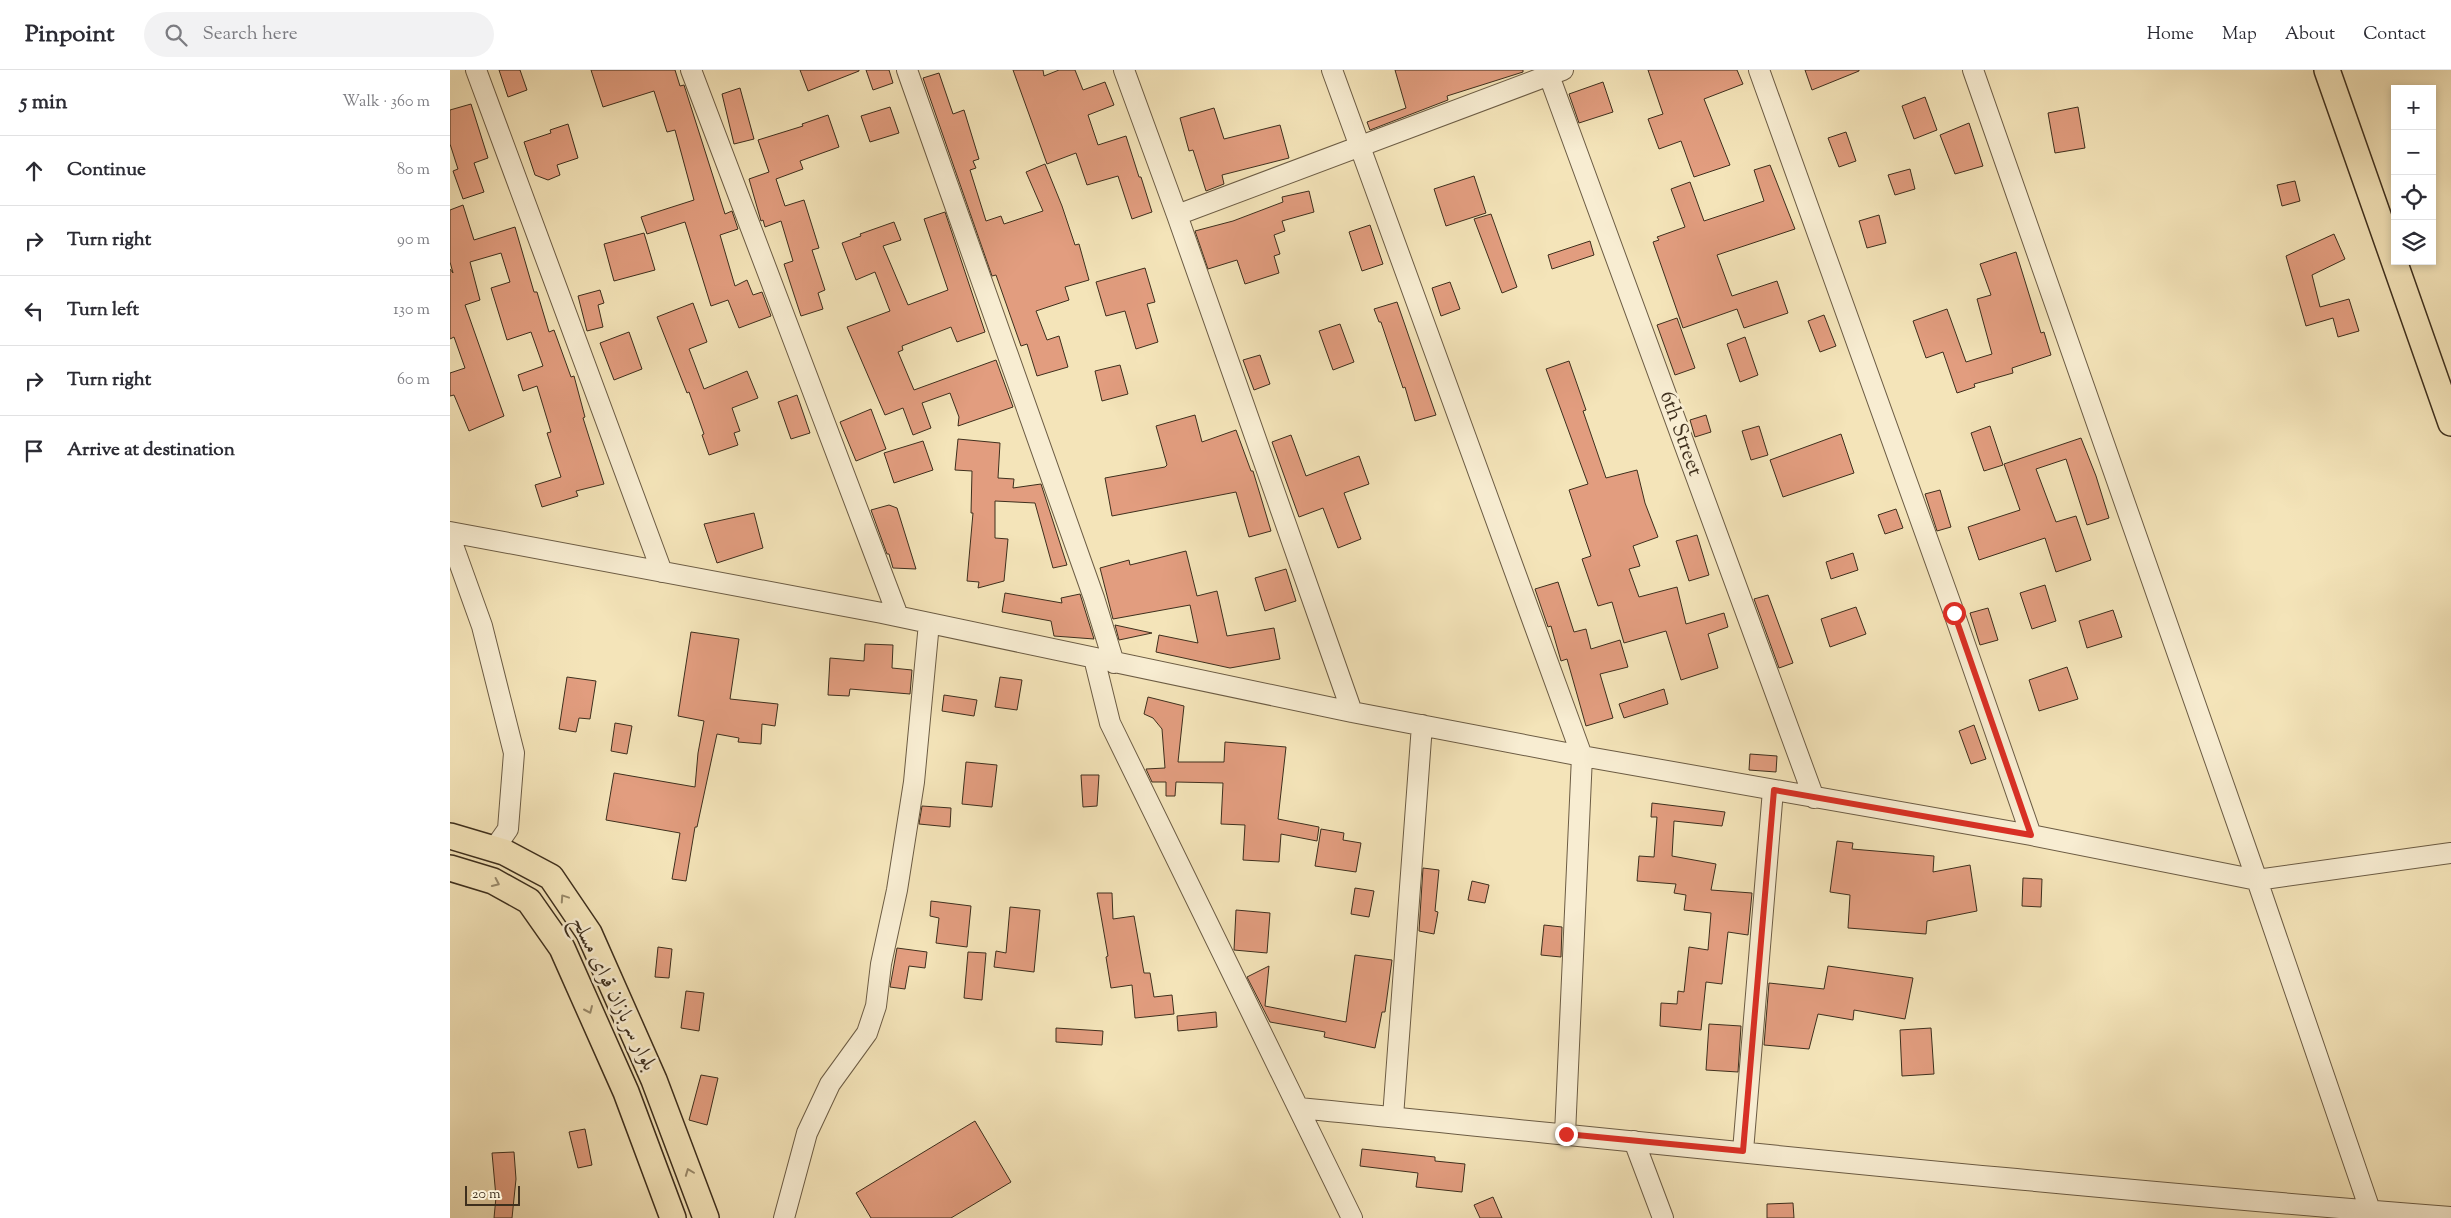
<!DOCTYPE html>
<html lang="en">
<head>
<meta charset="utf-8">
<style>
  body { margin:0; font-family:"Sorts Mill Goudy",Amiri,serif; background:#f2f2f3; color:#2b2b33 }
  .controls { position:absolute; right:15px; top:15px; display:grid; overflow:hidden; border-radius:0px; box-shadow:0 2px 8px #0003 }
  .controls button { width:45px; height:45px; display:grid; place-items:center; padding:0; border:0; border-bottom:1px solid #e1e1e2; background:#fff; color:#2b2b33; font:25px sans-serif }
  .scale { position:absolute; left:15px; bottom:12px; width:55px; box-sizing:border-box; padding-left:5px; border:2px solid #3e2f1d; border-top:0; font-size:14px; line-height:18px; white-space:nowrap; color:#3e2f1d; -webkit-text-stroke:4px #f8edd2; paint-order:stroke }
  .stop { position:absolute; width:15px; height:15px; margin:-11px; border:4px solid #d93025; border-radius:50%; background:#fff }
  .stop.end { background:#d93025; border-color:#fff; box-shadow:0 1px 5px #0008 }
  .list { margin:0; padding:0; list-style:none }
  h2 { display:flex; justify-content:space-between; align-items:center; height:65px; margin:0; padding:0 20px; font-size:21px }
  h2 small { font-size:16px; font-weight:400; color:#7c7c81 }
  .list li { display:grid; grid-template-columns:32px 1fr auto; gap:15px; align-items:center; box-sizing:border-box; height:70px; padding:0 20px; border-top:1px solid #e1e1e2 }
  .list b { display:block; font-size:19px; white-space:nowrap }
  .list em { font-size:16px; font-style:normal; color:#7c7c81 }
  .icon { flex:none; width:28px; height:28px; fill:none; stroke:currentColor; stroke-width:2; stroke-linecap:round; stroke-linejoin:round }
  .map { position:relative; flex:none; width:2001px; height:1148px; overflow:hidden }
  header { display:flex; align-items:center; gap:30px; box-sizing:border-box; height:70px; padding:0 25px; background:#fff; border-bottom:1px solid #e1e1e2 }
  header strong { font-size:24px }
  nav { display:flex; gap:28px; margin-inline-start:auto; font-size:18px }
  .search { width:350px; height:45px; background:#f2f2f3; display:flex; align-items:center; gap:12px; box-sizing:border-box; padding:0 18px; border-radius:28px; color:#7c7c81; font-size:19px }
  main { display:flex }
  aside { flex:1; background:#fff }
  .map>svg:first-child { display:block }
  .building { fill:#e29d7f; stroke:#3e2f1d }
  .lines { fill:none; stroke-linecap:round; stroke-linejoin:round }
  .minor-casing { stroke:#6c5c44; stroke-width:22 }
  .major-casing { stroke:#3e2f1d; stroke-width:28 }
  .minor { stroke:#f8edd2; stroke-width:20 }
  .major { stroke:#f4e4b9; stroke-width:25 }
  .oneway { stroke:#998a6b }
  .route { stroke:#d93025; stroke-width:6 }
  .labels { text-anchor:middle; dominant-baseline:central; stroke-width:5; stroke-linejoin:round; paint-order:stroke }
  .street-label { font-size:21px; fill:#3e2f1d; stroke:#f8edd2 }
</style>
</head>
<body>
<header>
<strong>Pinpoint</strong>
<div class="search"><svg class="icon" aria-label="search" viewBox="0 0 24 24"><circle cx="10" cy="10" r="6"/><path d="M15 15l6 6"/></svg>Search here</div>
<nav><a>Home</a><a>Map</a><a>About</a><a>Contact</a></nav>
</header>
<main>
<aside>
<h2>5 min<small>Walk · 360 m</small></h2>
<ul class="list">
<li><svg class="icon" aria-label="ahead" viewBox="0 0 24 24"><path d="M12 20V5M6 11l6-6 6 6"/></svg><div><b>Continue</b></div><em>80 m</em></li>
<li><svg class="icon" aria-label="right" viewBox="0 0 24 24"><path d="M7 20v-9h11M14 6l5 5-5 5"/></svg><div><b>Turn right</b></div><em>90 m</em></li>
<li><svg class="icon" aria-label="left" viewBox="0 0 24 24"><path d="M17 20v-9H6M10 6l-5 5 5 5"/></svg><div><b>Turn left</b></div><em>130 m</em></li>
<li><svg class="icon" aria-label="right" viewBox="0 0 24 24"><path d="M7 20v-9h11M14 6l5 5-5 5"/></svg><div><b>Turn right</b></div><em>60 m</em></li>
<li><svg class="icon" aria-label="arrive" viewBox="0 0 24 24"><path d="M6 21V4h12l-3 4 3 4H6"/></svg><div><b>Arrive at destination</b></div></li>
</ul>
</aside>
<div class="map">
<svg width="2001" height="1148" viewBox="0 0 2001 1148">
  <rect width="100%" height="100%" fill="#f4e4b9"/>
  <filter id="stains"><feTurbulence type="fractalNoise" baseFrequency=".004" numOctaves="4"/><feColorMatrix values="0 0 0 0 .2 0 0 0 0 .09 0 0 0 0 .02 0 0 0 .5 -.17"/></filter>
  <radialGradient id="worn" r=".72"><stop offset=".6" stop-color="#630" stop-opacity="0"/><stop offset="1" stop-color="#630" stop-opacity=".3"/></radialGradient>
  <!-- building -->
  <path class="building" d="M 49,0 L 70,0 L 77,20 L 58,27 Z
    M 141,0 L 225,0 L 230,16 L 234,15 L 275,144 L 282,141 L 288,159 L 270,165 L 285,216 L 297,210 L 303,225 L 312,222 L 321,246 L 289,258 L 278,230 L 261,236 L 235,152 L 197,164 L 191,147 L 244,130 L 225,60 L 217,62 L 204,21 L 153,37 Z
    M 350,0 L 409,0 L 409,1 L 358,21 Z
    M 416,0 L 439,0 L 443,13 L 423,20 Z
    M 563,0 L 593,0 L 594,6 L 609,0 L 625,0 L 633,20 L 655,12 L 664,35 L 638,45 L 648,75 L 676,66 L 689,107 L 691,107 L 702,142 L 682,149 L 668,106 L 637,115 L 626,83 L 597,94 Z
    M 945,0 L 1073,0 L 1073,2 L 997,26 L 998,30 L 920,60 L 917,52 L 956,38 Z
    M 1198,0 L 1287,0 L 1293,14 L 1254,29 L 1280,95 L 1244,107 L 1231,71 L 1209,79 L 1198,49 L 1213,44 Z
    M 1355,0 L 1409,0 L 1409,1 L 1362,20 Z
    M 489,3 L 503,44 L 514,40 L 529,89 L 523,91 L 526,98 L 520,100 L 536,151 L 551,146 L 554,154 L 593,141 L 576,102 L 595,94 L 612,136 L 625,175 L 629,174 L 639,210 L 615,217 L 619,230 L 586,241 L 597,270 L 609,266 L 618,297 L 587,306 L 577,274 L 571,276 L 546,205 L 542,206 L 473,8 Z
    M 1153,12 L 1163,42 L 1129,53 L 1119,24 Z
    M 290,18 L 304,69 L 284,74 L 272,24 Z
    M 1475,27 L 1487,60 L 1464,69 L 1452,36 Z
    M 21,34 L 38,88 L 24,93 L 34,122 L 13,129 L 3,101 L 8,99 L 0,74 L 0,40 Z
    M 440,37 L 449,63 L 420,72 L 411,46 Z
    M 1628,37 L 1635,78 L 1605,83 L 1598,43 Z
    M 764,38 L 774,69 L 830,55 L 839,88 L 772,105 L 774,114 L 756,121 L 743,80 L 739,81 L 730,48 Z
    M 378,45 L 389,77 L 350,91 L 353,99 L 326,109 L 335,136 L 354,130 L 369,178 L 362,180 L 375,220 L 368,223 L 373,239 L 351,246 L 334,194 L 343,191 L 331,151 L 315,157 L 313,150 L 311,151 L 299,109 L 319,102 L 308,70 L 353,56 L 352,54 Z
    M 1519,53 L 1533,96 L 1505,104 L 1490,65 Z
    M 118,54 L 128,88 L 107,95 L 110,105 L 98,110 L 85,105 L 74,72 L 101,63 L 100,60 Z
    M 1396,62 L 1406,91 L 1389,97 L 1378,68 Z
    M 1320,95 L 1345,159 L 1267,185 L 1282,226 L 1327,211 L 1338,243 L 1294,258 L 1287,239 L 1233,258 L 1203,172 L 1209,170 L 1207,167 L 1235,157 L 1221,119 L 1240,112 L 1254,151 L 1314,131 L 1304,100 Z
    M 1460,99 L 1465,119 L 1445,125 L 1438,105 Z
    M 1024,106 L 1036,143 L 996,156 L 984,119 Z
    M 1845,111 L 1850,131 L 1832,136 L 1827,115 Z
    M 859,121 L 864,142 L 832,151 L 835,161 L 824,165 L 830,184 L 824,186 L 829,203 L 795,214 L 787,190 L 758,199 L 745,161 L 783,151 L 833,132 L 832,127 Z
    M 13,135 L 24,170 L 65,157 L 84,222 L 87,222 L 99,262 L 104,260 L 121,307 L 124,306 L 135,347 L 133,348 L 154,414 L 126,421 L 128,426 L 92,437 L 85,415 L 111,407 L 97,363 L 101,362 L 87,316 L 73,321 L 68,305 L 93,296 L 81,262 L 57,270 L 41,218 L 60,212 L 51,183 L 20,192 L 30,230 L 15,235 L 54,346 L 19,361 L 4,325 L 0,326 L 0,303 L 15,298 L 4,267 L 0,269 L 0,199 L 3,203 L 0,192 L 0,140 Z
    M 495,142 L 535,262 L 507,272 L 501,257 L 452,276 L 453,280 L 448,282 L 464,320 L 546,290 L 563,337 L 508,356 L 509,347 L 500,323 L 472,333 L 481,358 L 463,365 L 453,338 L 435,345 L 397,257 L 440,241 L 425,202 L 406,210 L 392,173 L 411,166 L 410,164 L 444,152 L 451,170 L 433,176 L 458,235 L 498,220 L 474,149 Z
    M 1041,144 L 1067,217 L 1052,223 L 1024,149 Z
    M 1429,145 L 1436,173 L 1417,178 L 1409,151 Z
    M 920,155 L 933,194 L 912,201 L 899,162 Z
    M 194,163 L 205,200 L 164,211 L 154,174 Z
    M 1884,164 L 1895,189 L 1862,205 L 1870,237 L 1899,229 L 1909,261 L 1888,267 L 1883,248 L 1856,256 L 1836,186 Z
    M 1140,171 L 1144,185 L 1102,199 L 1098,185 Z
    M 1566,182 L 1591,263 L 1594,262 L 1601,285 L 1562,298 L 1563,303 L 1524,314 L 1525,317 L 1507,323 L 1493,282 L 1476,288 L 1463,251 L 1497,239 L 1516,292 L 1542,284 L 1527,229 L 1541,225 L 1530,194 Z
    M 695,198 L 705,232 L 697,234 L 708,272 L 686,279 L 675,241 L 656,246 L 646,212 Z
    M 1000,212 L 1010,239 L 991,246 L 982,218 Z
    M 150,220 L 154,233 L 148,235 L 153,257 L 137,261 L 128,226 Z
    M 947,232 L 986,345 L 965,351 L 955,317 L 953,318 L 931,252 L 929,252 L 924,239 Z
    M 243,233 L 257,272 L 239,279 L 254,319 L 297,301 L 308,328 L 282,338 L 290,361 L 284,363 L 288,375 L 259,385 L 252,365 L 254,364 L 239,322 L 237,323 L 207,247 Z
    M 1374,245 L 1386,276 L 1370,282 L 1358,251 Z
    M 1227,248 L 1245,298 L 1225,305 L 1207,255 Z
    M 890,254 L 904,292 L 883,300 L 869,261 Z
    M 179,262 L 192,299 L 164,310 L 150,273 Z
    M 1295,267 L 1308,305 L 1290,312 L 1277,274 Z
    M 810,285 L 820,314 L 804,320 L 793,290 Z
    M 1119,291 L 1136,340 L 1133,341 L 1156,408 L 1187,400 L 1195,433 L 1208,467 L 1183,476 L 1190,496 L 1179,499 L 1189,527 L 1227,517 L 1236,554 L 1274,543 L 1278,557 L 1258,564 L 1268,598 L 1231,610 L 1216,561 L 1174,573 L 1162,532 L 1148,536 L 1132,489 L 1141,486 L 1119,420 L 1138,414 L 1096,299 Z
    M 670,295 L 678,324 L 652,331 L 645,301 Z
    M 347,325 L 360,363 L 341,369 L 328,332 Z
    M 421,339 L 436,379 L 406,391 L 390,352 Z
    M 745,345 L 752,372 L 786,360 L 801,401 L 803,401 L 821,461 L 799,467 L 786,422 L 662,446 L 655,408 L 715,397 L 717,395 L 706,356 Z
    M 1256,345 L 1261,362 L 1245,367 L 1240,350 Z
    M 1309,356 L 1318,385 L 1301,390 L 1292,361 Z
    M 1540,356 L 1553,395 L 1534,401 L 1521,363 Z
    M 1391,364 L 1404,403 L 1333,427 L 1320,390 Z
    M 841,365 L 856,406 L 909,386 L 919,414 L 894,423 L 911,469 L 888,478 L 873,438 L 849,447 L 822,372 Z
    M 1631,368 L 1646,406 L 1659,448 L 1637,455 L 1616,389 L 1586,399 L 1606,452 L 1626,446 L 1641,490 L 1606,502 L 1595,468 L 1529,490 L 1518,457 L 1570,440 L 1554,394 Z
    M 508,369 L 550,373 L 548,408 L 564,409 L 563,418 L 591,414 L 617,495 L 603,498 L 585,433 L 545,431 L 545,468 L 558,469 L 554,511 L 528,518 L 529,512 L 517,511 L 523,443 L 521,443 L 522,401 L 505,400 Z
    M 473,371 L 483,400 L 444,413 L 434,383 Z
    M 1490,420 L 1501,457 L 1487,461 L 1475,424 Z
    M 439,435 L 447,438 L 466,499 L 443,498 L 439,484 L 437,484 L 421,440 Z
    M 1446,439 L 1453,458 L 1435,464 L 1428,445 Z
    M 304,443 L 313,478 L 267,493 L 254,454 Z
    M 1247,465 L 1259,505 L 1239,511 L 1226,471 Z
    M 736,481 L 747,526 L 767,521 L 777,566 L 824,558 L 830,589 L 780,598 L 706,582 L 709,565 L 748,573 L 740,535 L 663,549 L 650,498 L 679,490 L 680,495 Z
    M 1403,483 L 1408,500 L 1381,509 L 1376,492 Z
    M 836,499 L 846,531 L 815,541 L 805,508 Z
    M 1108,512 L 1124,562 L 1136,559 L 1141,579 L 1170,570 L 1178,597 L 1150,604 L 1163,648 L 1136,656 L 1117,589 L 1111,591 L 1101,556 L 1098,557 L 1085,519 Z
    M 1595,515 L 1606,551 L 1582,559 L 1570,523 Z
    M 555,523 L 612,533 L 611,528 L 630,524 L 644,569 L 604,566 L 601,551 L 552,542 Z
    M 1318,525 L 1343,593 L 1329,598 L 1304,529 Z
    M 1406,537 L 1416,564 L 1380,577 L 1371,549 Z
    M 1538,538 L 1548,570 L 1530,575 L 1520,543 Z
    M 1663,540 L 1672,567 L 1637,578 L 1629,551 Z
    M 665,555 L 702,563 L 669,570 Z
    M 241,562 L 289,569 L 280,629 L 328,634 L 325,656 L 312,654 L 311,674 L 288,672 L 289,668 L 267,664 L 247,757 L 245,757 L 236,811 L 222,809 L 230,763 L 156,750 L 164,703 L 245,717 L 248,683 L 254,651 L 228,646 Z
    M 415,574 L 443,575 L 442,598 L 462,600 L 460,624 L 400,619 L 399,626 L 378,625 L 380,588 L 414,591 Z
    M 1617,597 L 1628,629 L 1589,641 L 1579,610 Z
    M 117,607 L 146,611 L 140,649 L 129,648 L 126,662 L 109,659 Z
    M 550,607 L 572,610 L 567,640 L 545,637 Z
    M 1214,619 L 1218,634 L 1174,648 L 1169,634 Z
    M 494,625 L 527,630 L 524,646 L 492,641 Z
    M 698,627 L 734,636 L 728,692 L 774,692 L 775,672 L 836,677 L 828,749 L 869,757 L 867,771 L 831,764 L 829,792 L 793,790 L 795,755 L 771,754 L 773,713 L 726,712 L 725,726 L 716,726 L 716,712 L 702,712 L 696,699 L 715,698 L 712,659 L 703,648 L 694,644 Z
    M 165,653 L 182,656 L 177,684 L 161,681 Z
    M 1524,655 L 1536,689 L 1521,694 L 1509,661 Z
    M 1300,684 L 1327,686 L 1326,702 L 1299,700 Z
    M 516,692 L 547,695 L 542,737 L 512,734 Z
    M 631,705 L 649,705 L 647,736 L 633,737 Z
    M 1202,733 L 1275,742 L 1272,756 L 1224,751 L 1222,786 L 1266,794 L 1261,820 L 1302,823 L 1298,865 L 1278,862 L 1272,914 L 1256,912 L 1251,960 L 1210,956 L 1211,933 L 1227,934 L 1228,921 L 1234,922 L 1239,877 L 1258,880 L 1261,843 L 1234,840 L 1236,825 L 1224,823 L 1226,814 L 1187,811 L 1189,786 L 1204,787 L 1207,747 L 1201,747 Z
    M 472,736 L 501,738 L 500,757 L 469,754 Z
    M 871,759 L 894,763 L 893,770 L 911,773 L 906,802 L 865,796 Z
    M 1387,771 L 1403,773 L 1402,779 L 1484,786 L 1483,802 L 1520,795 L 1527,841 L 1477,851 L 1476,864 L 1398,858 L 1400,825 L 1380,822 Z
    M 973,798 L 989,800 L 985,841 L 988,842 L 984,864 L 969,861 Z
    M 1573,808 L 1592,809 L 1591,837 L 1572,836 Z
    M 1022,811 L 1039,815 L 1035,833 L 1018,830 Z
    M 905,818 L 924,821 L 919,847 L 901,844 Z
    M 647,823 L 662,823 L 663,849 L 684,846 L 694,903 L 700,903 L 704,927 L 722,925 L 724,944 L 685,948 L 682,915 L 661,918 L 656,887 L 658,886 Z
    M 481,831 L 521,836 L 517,877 L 486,873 L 489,848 L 480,846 Z
    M 560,837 L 590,840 L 584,902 L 544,897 L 546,881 L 556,883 Z
    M 786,840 L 820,843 L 817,883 L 784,880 Z
    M 1094,855 L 1112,857 L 1111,887 L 1091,885 Z
    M 208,877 L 222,879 L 219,908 L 205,907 Z
    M 447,878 L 477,882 L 475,898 L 459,896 L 455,919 L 440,917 Z
    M 518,882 L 536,883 L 532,930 L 514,928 Z
    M 905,885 L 942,890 L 935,942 L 932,942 L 925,978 L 874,967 L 875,962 L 820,952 L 797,907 L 819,896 L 815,936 L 896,952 Z
    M 1378,896 L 1463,908 L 1455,949 L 1404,940 L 1403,950 L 1368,944 L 1359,979 L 1314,975 L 1319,913 L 1374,919 Z
    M 236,921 L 254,923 L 249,961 L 231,958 Z
    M 766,942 L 767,957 L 728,961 L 727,946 Z
    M 1259,954 L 1291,956 L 1288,1002 L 1256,1000 Z
    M 606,958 L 653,961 L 652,975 L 606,972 Z
    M 1481,958 L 1484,1004 L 1452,1006 L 1450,960 Z
    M 251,1005 L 268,1008 L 257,1055 L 239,1050 Z
    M 525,1051 L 561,1112 L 501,1148 L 421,1148 L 406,1123 Z
    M 135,1059 L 142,1095 L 128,1098 L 119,1062 Z
    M 912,1079 L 985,1087 L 985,1091 L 1015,1094 L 1012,1122 L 966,1117 L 968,1103 L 910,1096 Z
    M 64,1082 L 66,1109 L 62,1148 L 44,1148 L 46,1127 L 42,1083 Z
    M 1043,1127 L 1052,1148 L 1030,1148 L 1024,1135 Z
    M 1343,1133 L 1344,1148 L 1317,1148 L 1317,1134 Z"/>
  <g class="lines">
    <defs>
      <path id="minor" d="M 26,0 L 212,502
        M 241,0 L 448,546
        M 457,0 L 644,528 L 664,593
        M 674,0 L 727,145 L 902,642
        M 882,0 L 1132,686 L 1115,1064
        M 1097,0 L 1364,728
        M 1309,0 L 1504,543 L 1581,765
        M 1523,0 L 1807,810 L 1920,1140
        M 727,145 L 1113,0
        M 0,462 L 432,543 L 902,642 L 1132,686 L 1581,765 L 1807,810 L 2001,783
        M 0,467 L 32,556 L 64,683 L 58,759 L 44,779
        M 644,588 L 660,653 L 902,1148
        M 849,1038 C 1233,1076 1616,1117 2001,1147
        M 943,1047 L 972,655
        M 1184,1071 L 1213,1148
        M 1293,1081 L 1323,720
        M 334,1148 L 357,1063 L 380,1014 L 417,963 L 426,936 L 431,894 L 447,820 L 464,712 L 479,553"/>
      <path id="major" d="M 1877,0 L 2001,353
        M 0,766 L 54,782 L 101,807 L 139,863 L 204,1010 L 256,1148
        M 0,798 L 43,811 L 79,831 L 112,878 L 176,1022 L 223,1148"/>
    </defs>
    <!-- minor casing -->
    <use href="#minor" class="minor-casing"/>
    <!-- major casing -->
    <use href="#major" class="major-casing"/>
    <!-- minor -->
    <use href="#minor" class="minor"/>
    <!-- major -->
    <use href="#major" class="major"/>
  </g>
  <!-- one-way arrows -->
  <defs><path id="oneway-chevron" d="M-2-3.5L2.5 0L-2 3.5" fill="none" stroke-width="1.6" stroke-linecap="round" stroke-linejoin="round" transform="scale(1.25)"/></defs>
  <g class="oneway">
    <use href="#oneway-chevron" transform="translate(46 813) rotate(25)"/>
    <use href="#oneway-chevron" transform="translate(114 828) rotate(-124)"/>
    <use href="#oneway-chevron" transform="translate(139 940) rotate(66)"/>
    <use href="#oneway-chevron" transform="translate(239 1102) rotate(-111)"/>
  </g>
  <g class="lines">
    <!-- route -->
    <path class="route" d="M 1116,1064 L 1293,1081 L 1324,720 L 1581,765 L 1504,543"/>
  </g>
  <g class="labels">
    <!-- street labels -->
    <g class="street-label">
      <text transform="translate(1230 364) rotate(70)">6th Street</text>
      <text transform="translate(163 924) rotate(64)">بلوار سربازان قوای مسلح</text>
    </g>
  </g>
  <rect width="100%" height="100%" filter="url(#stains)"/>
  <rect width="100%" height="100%" fill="url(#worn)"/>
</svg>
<div class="controls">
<button>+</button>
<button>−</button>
<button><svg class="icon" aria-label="locate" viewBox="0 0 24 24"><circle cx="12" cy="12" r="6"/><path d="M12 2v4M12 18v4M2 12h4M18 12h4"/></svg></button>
<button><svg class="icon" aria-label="layers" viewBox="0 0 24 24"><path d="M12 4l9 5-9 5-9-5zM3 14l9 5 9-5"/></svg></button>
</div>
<div class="scale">20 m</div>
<div class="stop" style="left:1504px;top:543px"></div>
<div class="stop end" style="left:1116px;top:1064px"></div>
</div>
</main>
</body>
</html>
